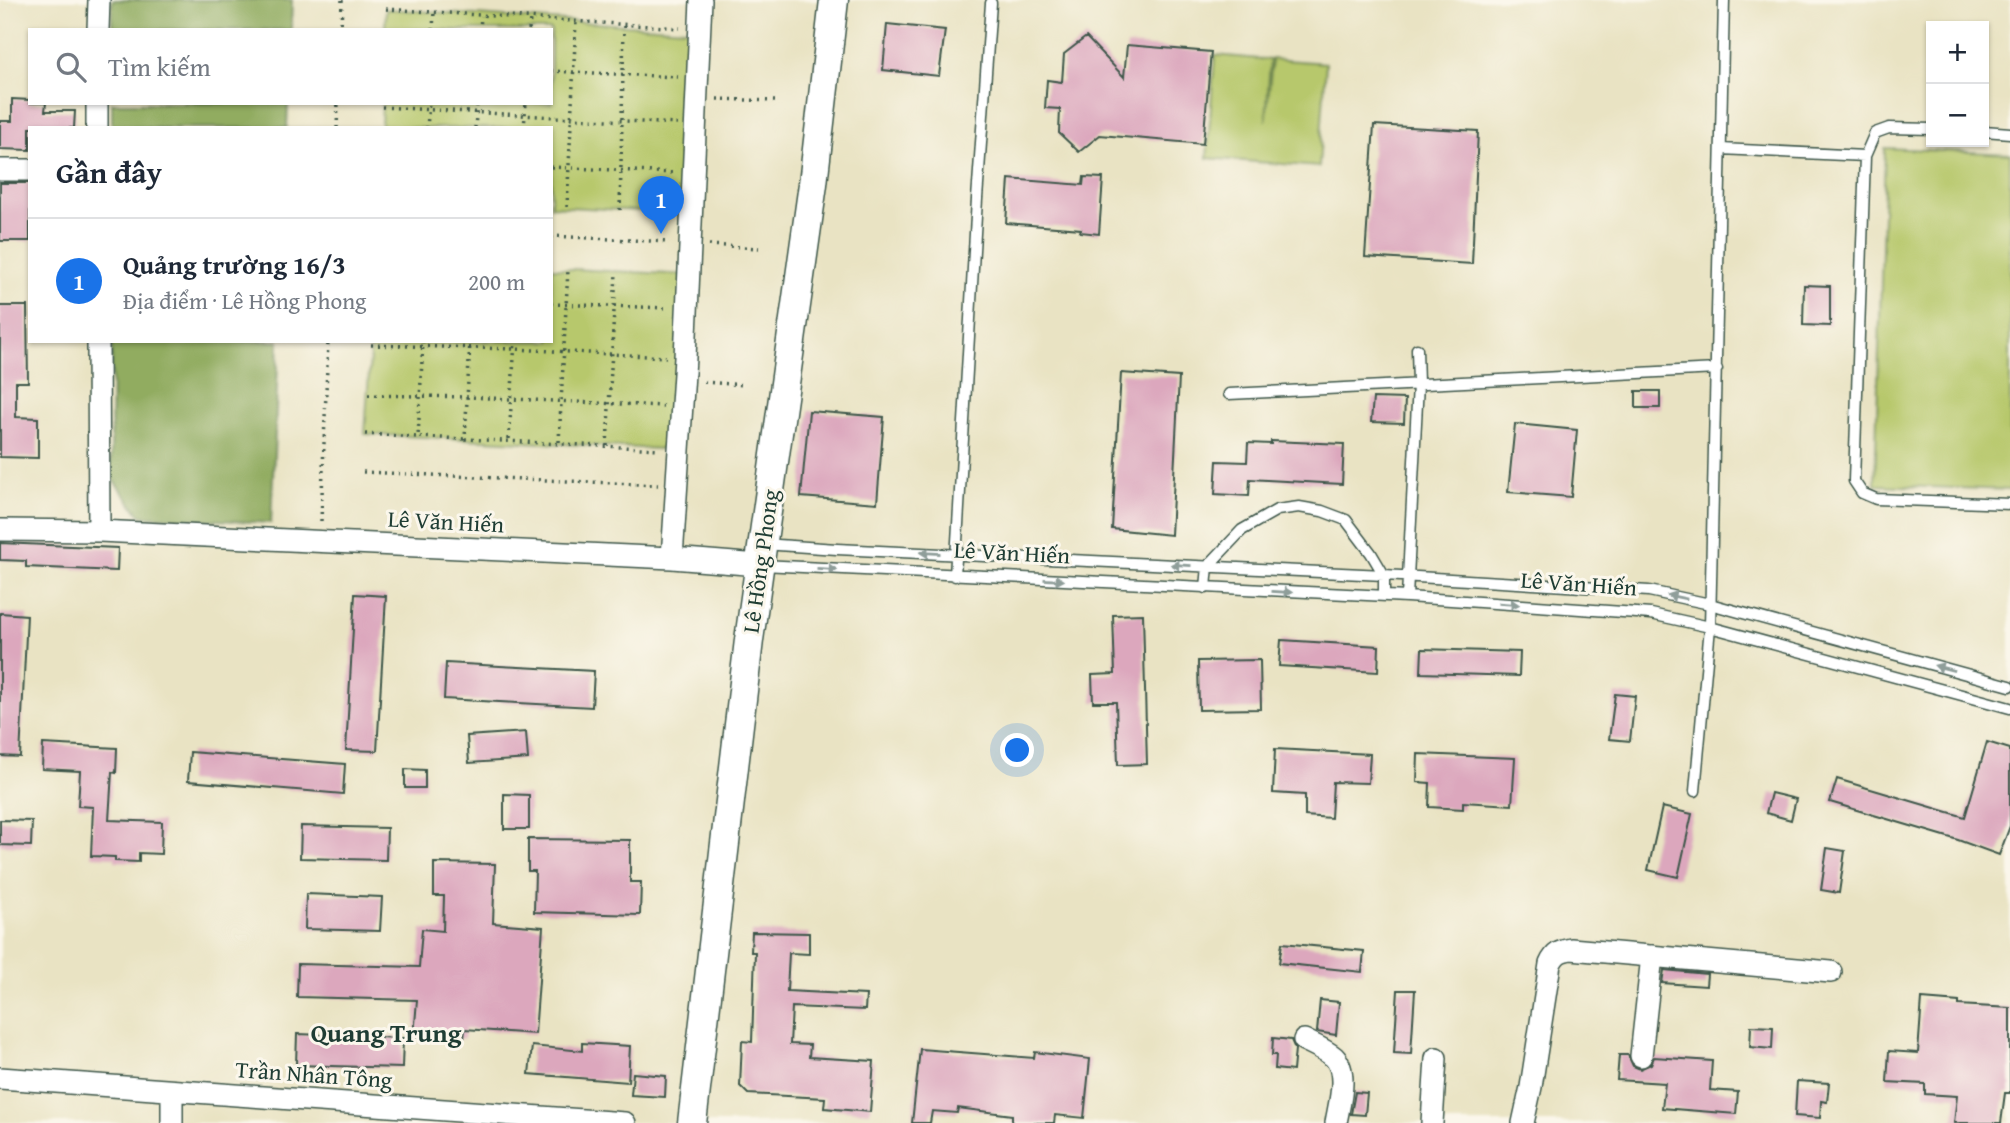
<!DOCTYPE html>
<html lang="vi">
<head>
<meta charset="utf-8">
<style>
  body { margin:0; font-family:"Gentium Book Plus",serif; background:#f2f2f3; color:#1f2937 }
  .controls { position:absolute; right:21px; top:21px; display:grid; overflow:hidden; border-radius:0px; box-shadow:0 2px 5px #0004 }
  .controls button { width:63px; height:63px; display:grid; place-items:center; padding:0; border:0; border-bottom:2px solid #e0e1e3; background:#fff; color:#1f2937; font:35px sans-serif }
  .you { position:absolute; left:1018px; top:751px; width:24px; height:24px; margin:-18px; border:5px solid #fff; border-radius:50%; background:#1a73e8; box-shadow:0 0 0 10px #1a73e833 }
  .badge { display:grid; place-items:center; width:46px; height:46px; border-radius:50%; background:#1a73e8; color:#fff; font-size:23px; font-weight:700 }
  .pin { position:absolute; translate:-50% -58px; filter:drop-shadow(0 2px 4px #0008) }
  .pin::after { content:''; position:absolute; top:37px; width:24px; height:21px; background:inherit; clip-path:polygon(0 0,100% 0,50% 100%) }
  .list { margin:0; padding:0; list-style:none }
  h2 { display:flex; justify-content:space-between; align-items:center; height:91px; margin:0; padding:0 28px; font-size:30px }
  h2 small { font-size:23px; font-weight:400; color:#747a83 }
  .list li { display:grid; grid-template-columns:46px 1fr auto; gap:21px; align-items:center; box-sizing:border-box; height:126px; padding:0 28px; border-top:2px solid #e0e1e3 }
  .list b { display:block; font-size:26px; white-space:nowrap }
  .list p { margin:0; font-size:23px; white-space:nowrap; color:#747a83 }
  .list em { font-size:23px; font-style:normal; color:#747a83 }
  .icon { flex:none; width:38px; height:38px; fill:none; stroke:currentColor; stroke-width:2; stroke-linecap:round; stroke-linejoin:round }
  .map { position:relative; flex:none; width:2010px; height:1123px; overflow:hidden }
  .search { position:absolute; background:#fff; box-shadow:0 2px 5px #0004; left:28px; top:28px; width:525px; height:77px; display:flex; align-items:center; gap:18px; box-sizing:border-box; padding:0 24px; border-radius:0px; color:#747a83; font-size:26px }
  .panel { position:absolute; background:#fff; box-shadow:0 2px 5px #0004; left:28px; top:126px; width:525px; height:217px; border-radius:0px }
  .map>svg:first-child { display:block }
  .green { fill:#b7c86c; stroke:#6b8250; stroke-width:2 }
  .forest { fill:#91ac60; stroke:#58744a; stroke-width:2 }
  .building { fill:#dca7bd }
  .lines { fill:none; stroke-linecap:round; stroke-linejoin:round }
  .lane-casing { stroke:#3d5649; stroke-width:13 }
  .street-casing { stroke:#3d5649; stroke-width:24 }
  .secondary-casing { stroke:#3d5649; stroke-width:31 }
  .path { stroke:#3d5649; stroke-width:3.5; stroke-dasharray:2 5; stroke-linecap:butt }
  .lane { stroke:#fff; stroke-width:10 }
  .street { stroke:#fff; stroke-width:21 }
  .secondary { stroke:#fff; stroke-width:28 }
  .oneway { fill:#8f9e9a }
  .labels { text-anchor:middle; dominant-baseline:central; stroke-width:6; stroke-linejoin:round; paint-order:stroke }
  .street-label { font-size:23px; fill:#1f3d34; stroke:#fbf7ec }
  .quarter-label { font-size:26px; font-weight:bold; fill:#1f3d34; stroke:#fbf7ec }
</style>
</head>
<body>
<div class="map">
<svg width="2010" height="1123" viewBox="0 0 2010 1123">
  <rect width="100%" height="100%" fill="#fbf7ec"/>
  <filter id="ink" filterUnits="userSpaceOnUse"><feTurbulence type="fractalNoise" baseFrequency=".0143" numOctaves="2"/><feDisplacementMap in="SourceGraphic" scale="14" xChannelSelector="R" yChannelSelector="G"/><feConvolveMatrix kernelMatrix="1 2 1 2 8 2 1 2 1" color-interpolation-filters="sRGB"/></filter>
  <filter id="wash" filterUnits="userSpaceOnUse"><feTurbulence type="fractalNoise" baseFrequency=".00686" numOctaves="4" result="noise"/><feDisplacementMap in="SourceGraphic" scale="28" xChannelSelector="R" yChannelSelector="G"/><feGaussianBlur stdDeviation="1.57" result="paint"/><feColorMatrix in="noise" values="0 0 0 0 0 0 0 0 0 0 0 0 0 0 0 0 0 1.4 0 .05"/><feComposite in="paint" operator="in"/></filter>
  <g filter="url(#wash)">
    <rect width="100%" height="100%" fill="#e9e3c3"/>
    <!-- green -->
    <path class="green" d="M 386,9 L 700,30 L 692,214 L 551,206 L 551,128 L 381,128 L 382,103 L 551,103 L 551,30 L 385,30 Z
      M 1215,55 L 1270,60 L 1266,121 L 1272,59 L 1326,63 L 1319,167 L 1207,158 Z
      M 1885,148 L 2010,154 L 2010,490 L 1875,485 Z
      M 551,268 L 689,275 L 679,450 L 365,434 L 371,341 L 551,341 Z"/>
    <!-- forest -->
    <path class="forest" d="M 112,0 L 292,0 L 291,30 L 112,30 Z
      M 112,103 L 288,103 L 287,128 L 112,128 Z
      M 112,341 L 279,341 L 271,523 L 141,516 L 111,477 Z"/>
    <g id="blocks">
      <!-- building -->
      <path class="building" d="M 887,24 L 945,30 L 939,76 L 883,70 Z
        M 1086,37 L 1124,77 L 1127,45 L 1211,52 L 1203,144 L 1100,135 L 1079,152 L 1059,133 L 1060,109 L 1045,108 L 1047,80 L 1062,82 L 1064,54 Z
        M 12,99 L 30,100 L 30,103 L 46,103 L 45,111 L 75,111 L 74,128 L 30,128 L 30,150 L 0,149 L 0,121 L 12,121 Z
        M 1374,125 L 1478,131 L 1472,264 L 1365,257 Z
        M 1084,177 L 1103,178 L 1099,234 L 1080,232 L 1081,229 L 1006,223 L 1009,179 L 1083,185 Z
        M 0,183 L 30,183 L 30,241 L 0,241 Z
        M 1804,285 L 1830,286 L 1830,326 L 1803,325 Z
        M 0,306 L 27,306 L 28,382 L 16,382 L 16,417 L 38,418 L 38,458 L 0,457 Z
        M 1121,373 L 1179,377 L 1171,535 L 1112,529 Z
        M 1636,391 L 1660,391 L 1660,408 L 1636,408 Z
        M 1373,398 L 1405,399 L 1404,423 L 1371,422 Z
        M 809,411 L 884,417 L 877,503 L 801,497 Z
        M 1515,424 L 1577,430 L 1571,497 L 1508,492 Z
        M 1271,441 L 1344,444 L 1342,484 L 1250,479 L 1249,496 L 1215,494 L 1217,461 L 1247,462 L 1248,443 L 1271,444 Z
        M 0,543 L 118,548 L 117,571 L 26,567 L 26,561 L 0,560 Z
        M 355,594 L 386,596 L 377,751 L 346,750 Z
        M 0,613 L 27,615 L 20,757 L 0,756 Z
        M 1143,614 L 1147,764 L 1118,765 L 1116,702 L 1093,702 L 1092,675 L 1115,674 L 1113,615 Z
        M 1281,640 L 1379,646 L 1378,672 L 1279,666 Z
        M 1422,649 L 1520,652 L 1519,676 L 1421,673 Z
        M 1260,660 L 1261,709 L 1199,710 L 1198,661 Z
        M 446,663 L 594,671 L 592,707 L 444,699 Z
        M 1615,694 L 1635,696 L 1630,741 L 1609,739 Z
        M 526,732 L 528,759 L 469,763 L 467,736 Z
        M 1987,742 L 2010,749 L 2010,826 L 1999,855 L 1958,840 L 1830,802 L 1837,779 L 1965,817 Z
        M 43,744 L 117,748 L 116,773 L 112,772 L 109,820 L 162,822 L 161,854 L 139,853 L 139,862 L 115,861 L 115,857 L 91,856 L 93,807 L 78,806 L 80,771 L 42,769 Z
        M 1275,749 L 1370,754 L 1368,783 L 1333,782 L 1331,818 L 1305,816 L 1305,795 L 1273,793 Z
        M 190,752 L 345,764 L 343,794 L 188,781 Z
        M 1418,754 L 1515,758 L 1512,805 L 1463,802 L 1463,809 L 1429,807 L 1430,783 L 1417,782 Z
        M 405,769 L 425,770 L 425,788 L 405,788 Z
        M 1771,793 L 1796,799 L 1791,820 L 1766,813 Z
        M 504,794 L 529,795 L 529,829 L 504,829 Z
        M 1662,807 L 1692,814 L 1678,877 L 1648,870 Z
        M 0,820 L 32,821 L 31,846 L 0,845 Z
        M 301,826 L 387,828 L 386,860 L 300,858 Z
        M 528,839 L 630,840 L 630,882 L 641,882 L 640,915 L 534,912 L 535,871 L 528,871 Z
        M 1827,848 L 1845,851 L 1839,893 L 1821,890 Z
        M 434,863 L 495,864 L 493,923 L 543,927 L 535,1034 L 465,1029 L 464,1039 L 414,1036 L 417,1000 L 297,997 L 298,964 L 419,967 L 422,929 L 443,931 L 444,896 L 434,896 Z
        M 306,894 L 382,897 L 380,931 L 305,929 Z
        M 752,932 L 809,933 L 809,954 L 789,953 L 787,991 L 866,995 L 865,1010 L 792,1007 L 790,1044 L 810,1045 L 809,1057 L 874,1061 L 870,1112 L 824,1108 L 825,1098 L 748,1094 L 740,1086 L 742,1041 L 752,1042 L 755,952 L 751,952 Z
        M 1282,943 L 1364,951 L 1362,972 L 1279,963 Z
        M 1664,970 L 1707,974 L 1706,986 L 1662,983 Z
        M 1398,990 L 1415,990 L 1411,1054 L 1394,1053 Z
        M 1922,999 L 1959,1002 L 1959,1005 L 2010,1008 L 2010,1093 L 2005,1093 L 2001,1123 L 1954,1123 L 1957,1096 L 1925,1094 L 1925,1084 L 1887,1082 L 1889,1051 L 1918,1053 Z
        M 1320,1000 L 1339,1002 L 1336,1035 L 1317,1032 Z
        M 1751,1026 L 1773,1027 L 1772,1049 L 1750,1047 Z
        M 297,1034 L 403,1038 L 402,1068 L 296,1065 Z
        M 1273,1038 L 1291,1040 L 1295,1049 L 1293,1071 L 1275,1069 L 1276,1055 L 1272,1055 Z
        M 582,1043 L 630,1046 L 628,1082 L 529,1074 L 532,1046 L 582,1051 Z
        M 920,1049 L 1034,1058 L 1035,1052 L 1090,1059 L 1084,1118 L 1055,1115 L 1054,1123 L 1012,1123 L 1012,1115 L 958,1108 L 957,1113 L 932,1111 L 930,1123 L 912,1123 Z
        M 1619,1055 L 1628,1055 L 1633,1066 L 1640,1069 L 1651,1064 L 1654,1057 L 1712,1061 L 1710,1090 L 1738,1092 L 1736,1114 L 1662,1108 L 1665,1083 L 1617,1080 Z
        M 633,1073 L 666,1076 L 665,1097 L 631,1095 Z
        M 1797,1081 L 1829,1083 L 1827,1102 L 1821,1101 L 1820,1118 L 1795,1116 Z
        M 1355,1092 L 1367,1093 L 1365,1115 L 1351,1114 Z"/>
    </g>
  </g>
  <g filter="url(#ink)">
    <use href="#blocks" fill-opacity="0" stroke="#3d5649" stroke-width="2"/>
    <g class="lines">
      <defs>
        <path id="lane" d="M 1931,129 L 1889,128 L 1875,133 L 1865,156 L 1854,481 L 1862,493 L 1876,499 L 2010,504
          M 1984,131 L 2010,133
          M 1721,149 L 1865,156
          M 1229,394 L 1717,369
          M 763,544 L 837,549 L 1384,575 L 1649,591 L 1710,604 L 2010,686
          M 762,565 L 1407,597 L 1651,614 L 1710,627 L 2010,708
          M 955,576 L 977,199 L 991,3
          M 1206,588 L 1208,566 L 1242,530 L 1277,510 L 1299,507 L 1322,511 L 1346,520 L 1371,553 L 1384,575 L 1384,596
          M 1407,597 L 1418,384 L 1417,349
          M 1695,791 L 1710,627 L 1724,0"/>
        <path id="street" d="M 98,30 L 99,0
          M 97,128 L 97,103
          M 0,170 L 30,170
          M 98,341 L 99,531
          M 0,530 L 99,531 L 672,558 L 759,565
          M 672,558 L 685,358 L 701,0
          M 1304,1040 C 1314,1045 1326,1050 1334,1057 C 1349,1072 1339,1104 1336,1123
          M 1641,1056 L 1652,956
          M 0,1078 L 625,1123
          M 172,1123 L 172,1091
          M 1432,1123 L 1436,1058
          M 1523,1123 L 1531,1087 L 1550,964 C 1555,953 1560,951 1571,949 L 1831,972"/>
        <path id="secondary" d="M 692,1123 L 749,640 L 813,184 L 834,0"/>
      </defs>
      <!-- lane casing -->
      <use href="#lane" class="lane-casing"/>
      <!-- street casing -->
      <use href="#street" class="street-casing"/>
      <!-- secondary casing -->
      <use href="#secondary" class="secondary-casing"/>
      <!-- path -->
      <path class="path" d="M 386,9 L 680,28
        M 341,30 L 342,0
        M 433,30 L 434,12
        M 480,30 L 481,16
        M 529,30 L 530,19
        M 551,71 L 678,77
        M 717,99 L 776,101
        M 382,107 L 677,124
        M 337,128 L 338,103
        M 427,128 L 429,103
        M 475,128 L 477,103
        M 524,128 L 526,103
        M 551,167 L 675,173
        M 567,207 L 576,22
        M 620,210 L 624,25
        M 551,236 L 669,242
        M 709,245 L 759,248
        M 551,304 L 668,308
        M 423,341 L 418,437 L 465,439
        M 470,341 L 465,439 L 660,449
        M 371,345 L 514,349 L 666,357
        M 704,382 L 744,385
        M 368,395 L 467,397 L 663,406
        M 365,434 L 418,437
        M 509,439 L 515,341
        M 559,442 L 568,269
        M 607,446 L 616,272
        M 363,472 L 658,485
        M 321,521 L 328,341"/>
      <!-- lane -->
      <use href="#lane" class="lane"/>
      <!-- street -->
      <use href="#street" class="street"/>
      <!-- secondary -->
      <use href="#secondary" class="secondary"/>
    </g>
    <!-- one-way arrows -->
    <defs><path id="oneway-solid" d="M-6-.8H1V-3.2L6.5 0L1 3.2V.8H-6Z" transform="scale(1.75)"/></defs>
    <g class="oneway">
      <use href="#oneway-solid" transform="translate(930 553) rotate(-177)"/>
      <use href="#oneway-solid" transform="translate(1181 565) rotate(-177)"/>
      <use href="#oneway-solid" transform="translate(827 569) rotate(3)"/>
      <use href="#oneway-solid" transform="translate(1054 580) rotate(3)"/>
      <use href="#oneway-solid" transform="translate(1282 592) rotate(3)"/>
      <use href="#oneway-solid" transform="translate(1677 597) rotate(-168)"/>
      <use href="#oneway-solid" transform="translate(1509 604) rotate(4)"/>
      <use href="#oneway-solid" transform="translate(1944 668) rotate(-165)"/>
    </g>
  </g>
  <g class="labels">
    <!-- street labels -->
    <g class="street-label">
      <text transform="translate(446 521) rotate(3)">Lê Văn Hiến</text>
      <text transform="translate(1012 552) rotate(3)">Lê Văn Hiến</text>
      <text transform="translate(760 561) rotate(-82)">Lê Hồng Phong</text>
      <text transform="translate(1579 583) rotate(4)">Lê Văn Hiến</text>
      <text transform="translate(314 1074) rotate(4)">Trần Nhân Tông</text>
    </g>
    <!-- quarter labels -->
    <g class="quarter-label">
      <text x="386" y="1032">Quang Trung</text>
    </g>
  </g>
</svg>
<div class="controls">
<button>+</button>
<button>−</button>
</div>
<div class="you"></div>
<div class="pin badge" style="left:661px;top:234px">1</div>
<div class="search"><svg class="icon" aria-label="search" viewBox="0 0 24 24"><circle cx="10" cy="10" r="6"/><path d="M15 15l6 6"/></svg>Tìm kiếm</div>
<section class="panel">
<h2>Gần đây<small></small></h2>
<ul class="list">
<li><span class="badge">1</span><div><b>Quảng trường 16/3</b><p>Địa điểm · Lê Hồng Phong</p></div><em>200 m</em></li>
</ul>
</section>
</div>
</body>
</html>
